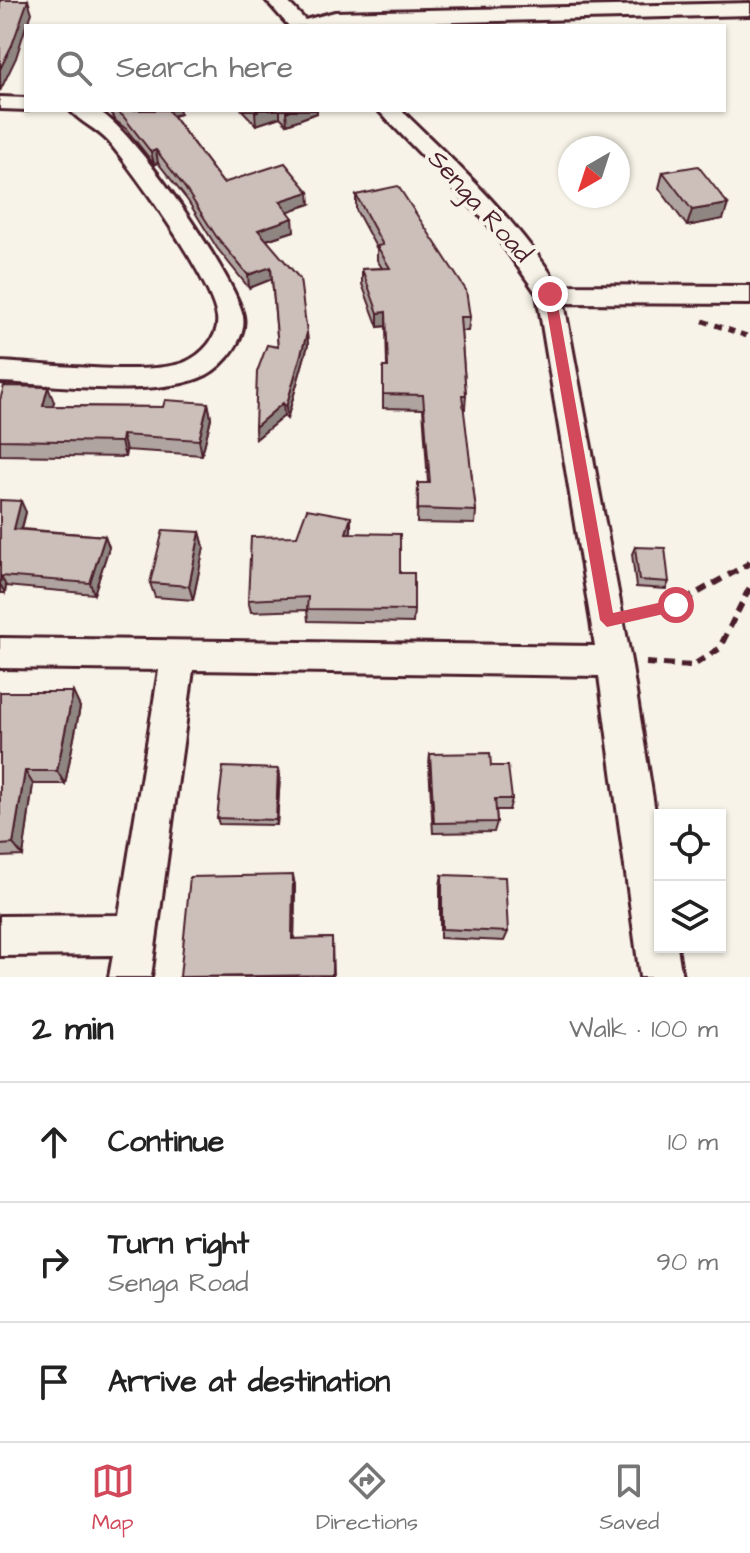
<!DOCTYPE html>
<html lang="en">
<head>
<meta charset="utf-8">
<style>
  body { margin:0; font-family:"Architects Daughter",sans-serif; background:#f6f6f6; color:#222 }
  .controls { position:absolute; right:24px; bottom:24px; display:grid; overflow:hidden; border-radius:0px; box-shadow:0 2px 6px #0004 }
  .controls button { width:72px; height:72px; display:grid; place-items:center; padding:0; border:0; border-bottom:2px solid #e0e0e0; background:#fff; color:#222; font:40px sans-serif }
  .compass { position:absolute; left:558px; top:136px; width:72px; height:72px; border-radius:50%; background:#fff; box-shadow:0 2px 6px #0004; rotate:219deg }
  .stop { position:absolute; width:24px; height:24px; margin:-18px; border:6px solid #d1495b; border-radius:50%; background:#fff }
  .stop.end { background:#d1495b; border-color:#fff; box-shadow:0 2px 8px #0008 }
  .list { margin:0; padding:0; list-style:none }
  h2 { display:flex; justify-content:space-between; align-items:center; height:104px; margin:0; padding:0 32px; font-size:34px }
  h2 small { font-size:26px; font-weight:400; color:#767676 }
  .list li { display:grid; grid-template-columns:52px 1fr auto; gap:24px; align-items:center; box-sizing:border-box; height:120px; padding:0 32px; border-top:2px solid #e0e0e0 }
  .list b { display:block; font-size:30px; white-space:nowrap }
  .list p { margin:0; font-size:26px; white-space:nowrap; color:#767676 }
  .list em { font-size:26px; font-style:normal; color:#767676 }
  .icon { flex:none; width:44px; height:44px; fill:none; stroke:currentColor; stroke-width:2; stroke-linecap:round; stroke-linejoin:round }
  .map { position:relative; flex:none; width:750px; height:977px; overflow:hidden }
  .search { position:absolute; background:#fff; box-shadow:0 2px 6px #0004; left:24px; right:24px; top:24px; height:88px; display:flex; align-items:center; gap:20px; box-sizing:border-box; padding:0 28px; border-radius:0px; color:#767676; font-size:30px }
  .sheet { height:464px; background:#fff }
  nav { display:flex; justify-content:space-around; align-items:center; box-sizing:border-box; height:112px; border-top:2px solid #e0e0e0; background:#fff; font-size:22px; color:#767676 }
  nav a { display:grid; justify-items:center; gap:4px }
  nav .on { color:#d1495b }
  .map>svg:first-child { display:block }
  .lines { fill:none; stroke-linecap:round; stroke-linejoin:round }
  .minor-casing { stroke:#4a1f2b; stroke-width:6 }
  .path-far1 { stroke:#4a1f2b; stroke-width:5; stroke-dasharray:7 6; stroke-linecap:butt }
  .path { stroke:#4a1f2b; stroke-width:6; stroke-dasharray:10 7; stroke-linecap:butt }
  .minor { fill:#f7f3e8; fill-rule:evenodd }
  .wall { fill:#afa49f; stroke:#4a1f2b; stroke-width:2 }
  .shaded-wall { fill:#8f8682; stroke:#4a1f2b; stroke-width:2 }
  .building { fill:#ccbfb9; stroke:#4a1f2b; stroke-width:2 }
  .route { fill:#d1495b }
  .labels { text-anchor:middle; dominant-baseline:central; stroke-width:8; stroke-linejoin:round; paint-order:stroke }
  .street-label { font-size:26px; fill:#4a1f2b; stroke:#f7f3e8 }
</style>
</head>
<body>
<div class="map">
<svg width="750" height="977" viewBox="0 0 750 977">
  <rect width="100%" height="100%" fill="#f7f3e8"/>
  <filter id="ink" filterUnits="userSpaceOnUse"><feTurbulence type="fractalNoise" baseFrequency=".0125" numOctaves="2"/><feDisplacementMap in="SourceGraphic" scale="16" xChannelSelector="R" yChannelSelector="G"/><feConvolveMatrix kernelMatrix="1 2 1 2 8 2 1 2 1" color-interpolation-filters="sRGB"/></filter>
  <g filter="url(#ink)">
    <g class="lines">
      <defs>
        <path id="minor" d="M 266,0 L 286,0 L 305,20 L 335,12 L 750,3 L 750,15 L 289,26 Z
          M 0,97 L 26,98 L 28,110 L 0,109 Z
          M 70,110 C 80,110 92,108 100,112 C 134,131 236,278 243,316 C 247,338 225,365 206,375 C 158,399 54,384 0,382 L 0,362 C 44,364 145,376 183,363 C 201,356 220,337 217,317 C 212,280 134,172 108,141 C 97,129 80,122 70,110 Z
          M 378,110 L 401,110 C 458,165 515,218 558,285 L 750,286 L 750,304 L 564,303 L 631,661 L 660,843 L 660,947 L 677,947 L 682,977 L 640,977 L 599,676 L 193,670 L 151,977 L 109,977 L 113,955 L 0,956 L 0,916 L 119,915 L 159,670 L 0,668 L 0,638 L 595,646 L 537,294 L 488,224 Z"/>
      </defs>
      <!-- minor casing -->
      <use href="#minor" class="minor-casing"/>
      <!-- path-far1 -->
      <path class="path-far1" d="M 703,321 L 750,337
        M 747,566 L 750,561"/>
      <!-- path -->
      <path class="path" d="M 635,614 L 676,605 L 748,564
        M 646,663 L 692,666 L 719,649 L 750,587"/>
      <!-- minor -->
      <use href="#minor" class="minor"/>
    </g>
    <!-- wall -->
    <path class="wall" d="M 109,110 L 179,110 L 180,114 L 173,116 L 223,183 L 310,204 L 288,211 L 294,231 L 267,240 L 307,333 L 308,345 L 287,419 L 284,416 L 256,439 L 255,427 L 278,347 L 272,279 L 249,288 L 217,248 L 188,201 L 158,163 L 154,164 L 126,129 L 116,121 Z
      M 242,110 L 317,110 L 317,113 L 287,124 L 280,117 L 256,125 Z
      M 663,172 L 728,204 L 723,219 L 687,226 L 659,188 Z
      M 356,195 L 470,317 L 468,331 L 461,331 L 466,395 L 465,409 L 463,409 L 476,511 L 475,524 L 417,523 L 418,483 L 428,483 L 423,409 L 383,408 L 383,367 L 387,367 L 386,326 L 378,327 L 362,284 L 362,269 L 382,268 L 377,260 L 377,249 L 356,210 Z
      M 0,400 L 54,402 L 52,406 L 163,407 L 208,403 L 211,418 L 202,455 L 126,450 L 125,457 L 0,455 Z
      M 0,500 L 26,512 L 22,529 L 105,536 L 109,547 L 94,594 L 6,586 L 5,593 L 0,593 Z
      M 351,530 L 350,533 L 400,573 L 414,610 L 413,623 L 308,621 L 307,610 L 251,612 L 248,600 L 297,536 Z
      M 200,532 L 204,547 L 193,600 L 155,597 L 150,583 Z
      M 635,547 L 669,582 L 666,589 L 636,587 L 632,554 Z
      M 0,692 L 80,707 L 65,784 L 33,784 L 23,856 L 0,857 Z
      M 430,754 L 491,766 L 512,799 L 509,810 L 496,810 L 497,822 L 494,832 L 433,833 L 429,765 Z
      M 278,769 L 280,775 L 277,825 L 219,824 L 217,818 Z
      M 442,875 L 508,932 L 504,941 L 440,938 L 440,885 Z
      M 295,885 L 294,939 L 332,938 L 333,977 L 180,977 Z"/>
    <!-- shaded-wall -->
    <path class="shaded-wall" d="M 28,0 L 32,13 L 27,26 L 26,26 L 16,58 L 0,91 L 0,69 Z
      M 166,110 L 179,110 L 180,114 L 167,117 Z
      M 260,110 L 280,110 L 280,117 L 256,125 L 255,112 Z
      M 291,110 L 317,110 L 317,113 L 287,124 L 286,112 Z
      M 156,150 L 158,163 L 154,164 L 151,152 Z
      M 309,192 L 310,204 L 281,214 L 280,201 Z
      M 728,204 L 723,219 L 687,226 L 692,210 Z
      M 293,218 L 294,231 L 260,242 L 258,230 Z
      M 271,267 L 272,279 L 249,288 L 248,275 Z
      M 386,312 L 386,326 L 378,327 L 378,313 Z
      M 307,333 L 308,345 L 287,419 L 286,407 Z
      M 48,387 L 54,402 L 48,422 L 43,406 Z
      M 208,403 L 211,418 L 202,455 L 199,440 Z
      M 283,403 L 284,416 L 256,439 L 255,427 Z
      M 122,435 L 126,450 L 125,457 L 121,442 Z
      M 21,501 L 26,512 L 19,539 L 14,529 Z
      M 351,517 L 351,530 L 347,546 L 346,533 Z
      M 200,532 L 204,547 L 193,600 L 189,586 Z
      M 105,536 L 109,547 L 94,594 L 90,583 Z
      M 1,576 L 6,586 L 5,593 L 0,584 Z
      M 73,692 L 80,707 L 65,784 L 57,771 Z
      M 278,769 L 280,775 L 277,825 L 276,820 Z
      M 25,771 L 33,784 L 23,856 L 13,844 Z
      M 293,875 L 295,885 L 294,948 L 292,939 Z"/>
    <!-- building -->
    <path class="building" d="M 0,0 L 28,0 L 12,45 L 0,69 Z
      M 115,110 L 168,110 L 223,183 L 285,163 L 309,192 L 280,201 L 293,218 L 258,230 L 300,279 L 307,333 L 286,407 L 283,403 L 255,427 L 257,372 L 267,345 L 278,347 L 271,267 L 248,275 L 216,236 L 185,188 L 156,150 L 151,152 L 123,116 Z
      M 698,166 L 728,204 L 692,210 L 663,172 Z
      M 398,186 L 466,290 L 470,317 L 460,317 L 466,395 L 462,395 L 476,511 L 418,509 L 418,483 L 430,483 L 423,395 L 383,394 L 383,367 L 388,367 L 386,312 L 378,313 L 362,269 L 390,268 L 377,246 L 383,245 L 356,195 Z
      M 4,386 L 48,387 L 43,406 L 163,407 L 165,400 L 208,403 L 199,440 L 122,435 L 121,442 L 0,440 L 0,400 Z
      M 0,500 L 21,501 L 14,529 L 105,536 L 90,583 L 1,576 L 0,579 Z
      M 307,509 L 351,517 L 346,533 L 400,534 L 400,573 L 414,573 L 414,610 L 307,609 L 308,597 L 248,600 L 251,537 L 297,536 Z
      M 163,530 L 200,532 L 189,586 L 150,583 Z
      M 635,547 L 665,548 L 669,582 L 639,580 Z
      M 0,692 L 73,692 L 57,771 L 25,771 L 13,844 L 0,845 Z
      M 490,753 L 491,766 L 508,766 L 512,799 L 495,799 L 497,822 L 434,823 L 430,754 Z
      M 223,767 L 278,769 L 276,820 L 217,818 Z
      M 293,875 L 292,939 L 332,938 L 332,975 L 180,977 L 190,877 Z
      M 442,875 L 505,877 L 508,932 L 442,929 Z"/>
  </g>
  <!-- route -->
  <path class="route" d="M 550,290 L 556,294 L 613,613 L 676,599 L 681,601 L 681,610 L 607,627 L 600,620 L 544,294 Z"/>
  <g class="labels">
    <!-- street labels -->
    <g class="street-label">
      <text transform="translate(480 206) rotate(48)">Senga Road</text>
    </g>
  </g>
</svg>
<div class="controls">
<button><svg class="icon" aria-label="locate" viewBox="0 0 24 24"><circle cx="12" cy="12" r="6"/><path d="M12 2v4M12 18v4M2 12h4M18 12h4"/></svg></button>
<button><svg class="icon" aria-label="layers" viewBox="0 0 24 24"><path d="M12 4l9 5-9 5-9-5zM3 14l9 5 9-5"/></svg></button>
</div>
<svg class="compass" viewBox="-18 -18 36 36"><path d="M0-13l5 13h-10z" fill="#e53935"/><path d="M0 13l5-13h-10z" fill="#767676"/></svg>
<div class="stop" style="left:676px;top:605px"></div>
<div class="stop end" style="left:550px;top:294px"></div>
<div class="search"><svg class="icon" aria-label="search" viewBox="0 0 24 24"><circle cx="10" cy="10" r="6"/><path d="M15 15l6 6"/></svg>Search here</div>
</div>
<section class="sheet">
<h2>2 min<small>Walk · 100 m</small></h2>
<ul class="list">
<li><svg class="icon" aria-label="ahead" viewBox="0 0 24 24"><path d="M12 20V5M6 11l6-6 6 6"/></svg><div><b>Continue</b></div><em>10 m</em></li>
<li><svg class="icon" aria-label="right" viewBox="0 0 24 24"><path d="M7 20v-9h11M14 6l5 5-5 5"/></svg><div><b>Turn right</b><p>Senga Road</p></div><em>90 m</em></li>
<li><svg class="icon" aria-label="arrive" viewBox="0 0 24 24"><path d="M6 21V4h12l-3 4 3 4H6"/></svg><div><b>Arrive at destination</b></div></li>
</ul>
</section>
<nav>
<a class="on"><svg class="icon" aria-label="map" viewBox="0 0 24 24"><path d="M3 6l6-2 6 2 6-2v14l-6 2-6-2-6 2zM9 4v14M15 6v14"/></svg>Map</a>
<a><svg class="icon" aria-label="directions" viewBox="0 0 24 24"><path d="M12 3l9 9-9 9-9-9zM9 14v-3h6M13 9l2 2-2 2"/></svg>Directions</a>
<a><svg class="icon" aria-label="saved" viewBox="0 0 24 24"><path d="M7 4h10v16l-5-4-5 4z"/></svg>Saved</a>
</nav>
</body>
</html>
